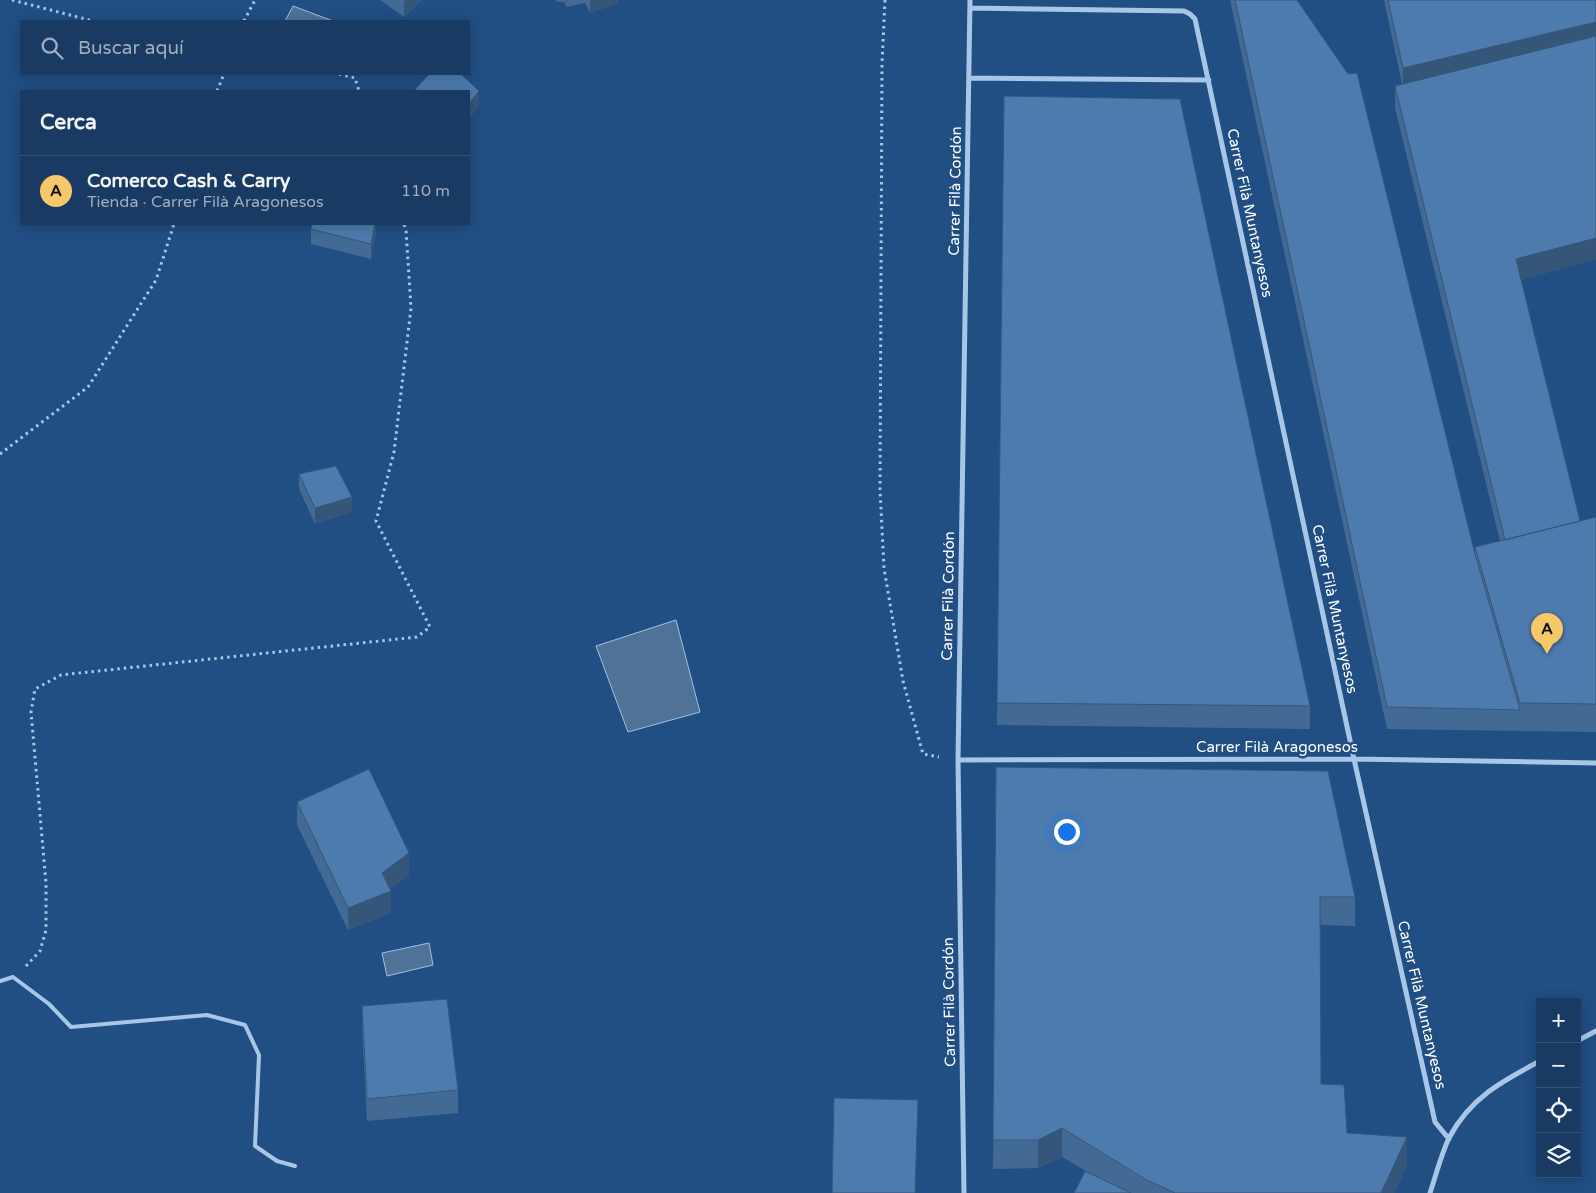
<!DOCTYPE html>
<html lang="es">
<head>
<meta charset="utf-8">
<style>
  body { margin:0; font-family:"Varela Round",sans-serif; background:#224168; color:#f1f3f6 }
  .controls { position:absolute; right:15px; bottom:15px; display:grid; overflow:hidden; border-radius:0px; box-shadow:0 2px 12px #0003 }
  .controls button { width:45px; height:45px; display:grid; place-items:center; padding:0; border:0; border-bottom:1px solid #375477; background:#193a62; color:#f1f3f6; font:25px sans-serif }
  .you { position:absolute; left:1066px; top:831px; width:18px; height:18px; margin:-12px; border:4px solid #fff; border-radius:50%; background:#1a73e8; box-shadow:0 0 0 8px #1a73e833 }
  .badge { display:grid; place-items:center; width:32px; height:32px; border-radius:50%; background:#f5c869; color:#111; font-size:16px; font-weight:700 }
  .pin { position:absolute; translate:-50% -41px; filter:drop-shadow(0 1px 2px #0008) }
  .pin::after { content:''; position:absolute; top:26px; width:18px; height:15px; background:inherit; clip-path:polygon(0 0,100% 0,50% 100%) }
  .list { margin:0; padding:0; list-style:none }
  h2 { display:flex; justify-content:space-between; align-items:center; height:65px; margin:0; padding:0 20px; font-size:21px }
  h2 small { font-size:16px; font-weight:400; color:#9fadbe }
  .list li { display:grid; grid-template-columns:32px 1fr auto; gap:15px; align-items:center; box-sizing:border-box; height:70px; padding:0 20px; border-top:1px solid #375477 }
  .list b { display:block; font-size:19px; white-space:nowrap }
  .list p { margin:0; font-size:16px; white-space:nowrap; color:#9fadbe }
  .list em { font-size:16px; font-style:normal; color:#9fadbe }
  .icon { flex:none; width:28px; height:28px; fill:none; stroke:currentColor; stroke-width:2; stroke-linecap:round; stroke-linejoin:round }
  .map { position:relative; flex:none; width:1596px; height:1193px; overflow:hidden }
  .search { position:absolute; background:#193a62; box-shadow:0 2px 12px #0003; left:20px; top:20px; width:450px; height:55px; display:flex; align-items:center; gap:12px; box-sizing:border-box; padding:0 18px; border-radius:0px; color:#9fadbe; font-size:19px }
  .panel { position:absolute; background:#193a62; box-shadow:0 2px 12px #0003; left:20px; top:90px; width:450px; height:135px; border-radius:0px }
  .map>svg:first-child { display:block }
  .water { fill:#507297; stroke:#9bc2ea }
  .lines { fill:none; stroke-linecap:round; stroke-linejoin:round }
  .path { stroke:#a8c7e8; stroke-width:3; stroke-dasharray:2.5 4; stroke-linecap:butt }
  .lane { stroke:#a8c7e8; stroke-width:4 }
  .street { stroke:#a8c7e8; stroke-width:5 }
  .wall { fill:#426a95 }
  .shaded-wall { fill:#365679 }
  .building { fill:#4d7bad; stroke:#365679 }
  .labels { text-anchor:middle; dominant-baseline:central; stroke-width:5; stroke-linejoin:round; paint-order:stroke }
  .street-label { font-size:15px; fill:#fff; stroke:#214e83 }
</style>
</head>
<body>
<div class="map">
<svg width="1596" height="1193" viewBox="0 0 1596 1193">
  <rect width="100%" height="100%" fill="#214e83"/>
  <!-- water -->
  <path class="water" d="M 293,6 L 333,21 L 285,21 Z
    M 676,620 L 700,712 L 628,732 L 596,646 Z
    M 429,943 L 433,965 L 387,976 L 382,953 Z"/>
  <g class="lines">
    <!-- path -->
    <path class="path" d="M 12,0 L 93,21
      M 885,0 L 882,64 L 880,489 L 884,568 L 903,681 L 923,754 L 939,757
      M 244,21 L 255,0
      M 339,74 L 355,78 L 359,91
      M 217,91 L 224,74
      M 0,454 L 88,387 L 156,280 L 174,224
      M 26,966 L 40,951 L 46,930 L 46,883 L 31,712 L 35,689 L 61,675 L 417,637 L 430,627 L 376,521 L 394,452 L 411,308 L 406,230 L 404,224"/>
    <!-- lane -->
    <path class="lane" d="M 0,981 L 13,977 L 49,1004 L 71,1027 L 207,1015 L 245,1025 L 259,1055 L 255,1146 L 277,1161 L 295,1166"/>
    <!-- street -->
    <path class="street" d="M 970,8 L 1184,11 L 1190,14 L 1195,19 L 1354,759 L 1435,1122 L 1449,1139
      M 969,78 L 1209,80
      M 958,760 L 1354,759 L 1596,763
      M 1577,1041 L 1596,1031
      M 964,1193 L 958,760 L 970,0
      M 1430,1193 C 1436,1175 1441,1155 1449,1138 C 1470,1098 1502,1081 1540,1061"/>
  </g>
  <!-- wall -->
  <path class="wall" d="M 380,0 L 422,0 L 404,17 Z
    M 556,0 L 618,0 L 618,3 L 590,13 L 585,3 L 566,7 L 564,2 L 557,2 Z
    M 1230,0 L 1297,0 L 1475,554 L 1475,547 L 1500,541 L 1395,108 L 1395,86 L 1402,84 L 1384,0 L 1596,0 L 1521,279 L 1580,521 L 1596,517 L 1596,732 L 1387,729 Z
    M 1004,96 L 1310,706 L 1310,729 L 997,725 Z
    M 376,224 L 376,231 L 371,259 L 311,244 L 311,229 Z
    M 299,474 L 352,512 L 315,524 L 299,489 Z
    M 996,767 L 1355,897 L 1355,926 L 1320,925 L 1321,1084 L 1347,1133 L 1407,1165 L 1394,1193 L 1074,1193 L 1086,1171 L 1062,1157 L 1038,1168 L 993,1169 Z
    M 297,802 L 409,875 L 390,889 L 391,913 L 348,930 L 297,825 Z
    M 362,1006 L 458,1090 L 458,1113 L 367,1121 L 362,1028 Z"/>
  <!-- shaded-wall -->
  <path class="shaded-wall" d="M 406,0 L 422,0 L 404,17 L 404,2 Z
    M 590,0 L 618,0 L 618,3 L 590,13 Z
    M 1596,22 L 1596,44 L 1403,90 L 1403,68 Z
    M 479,91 L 479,106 L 469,119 L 469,104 Z
    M 375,224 L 376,224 L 376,231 L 371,259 L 371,244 Z
    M 1596,238 L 1596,260 L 1516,281 L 1516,259 Z
    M 352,497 L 352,512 L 315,524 L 315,508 Z
    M 409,853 L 409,875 L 385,893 L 391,891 L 391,913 L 348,930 L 348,908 L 382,873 Z
    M 918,1100 L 918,1122 L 915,1193 Z
    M 1062,1128 L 1062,1157 L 1038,1168 L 1038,1140 Z
    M 1407,1137 L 1407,1165 L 1394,1193 L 1381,1193 Z"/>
  <!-- building -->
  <path class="building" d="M 1235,0 L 1297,0 L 1348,74 L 1357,73 L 1475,554 L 1520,710 L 1387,707 Z
    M 1388,0 L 1596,0 L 1596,22 L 1403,68 Z
    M 1596,36 L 1596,238 L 1516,259 L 1580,521 L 1505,540 L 1395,86 Z
    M 429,74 L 461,74 L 479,91 L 469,104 L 469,91 L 414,91 Z
    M 1004,96 L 1180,99 L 1310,706 L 997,703 Z
    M 312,224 L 375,224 L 371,244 L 311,229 Z
    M 336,466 L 352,497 L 315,508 L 299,474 Z
    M 1596,517 L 1596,704 L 1520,703 L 1475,547 Z
    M 996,767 L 1328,771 L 1355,897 L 1320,897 L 1321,1084 L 1344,1085 L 1347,1133 L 1407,1137 L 1381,1193 L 1175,1193 L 1145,1179 L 1062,1128 L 1038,1140 L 993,1140 Z
    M 369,769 L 409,853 L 382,873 L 391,891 L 348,908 L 297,802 Z
    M 447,999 L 458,1090 L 367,1099 L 362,1006 Z
    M 834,1098 L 918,1100 L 915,1193 L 832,1193 Z
    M 1085,1171 L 1131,1193 L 1074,1193 Z"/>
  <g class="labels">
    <!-- street labels -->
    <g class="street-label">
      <text transform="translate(955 191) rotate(-89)">Carrer Filà Cordón</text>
      <text transform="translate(1250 213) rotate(78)">Carrer Filà Muntanyesos</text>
      <text transform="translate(948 596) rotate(-89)">Carrer Filà Cordón</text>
      <text transform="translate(1335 609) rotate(78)">Carrer Filà Muntanyesos</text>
      <text x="1277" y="747">Carrer Filà Aragonesos</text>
      <text transform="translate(949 1002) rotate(-91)">Carrer Filà Cordón</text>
      <text transform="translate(1422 1005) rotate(77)">Carrer Filà Muntanyesos</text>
    </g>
  </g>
</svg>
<div class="controls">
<button>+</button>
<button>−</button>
<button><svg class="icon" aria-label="locate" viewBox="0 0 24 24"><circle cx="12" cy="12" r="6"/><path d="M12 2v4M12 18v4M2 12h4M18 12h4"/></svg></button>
<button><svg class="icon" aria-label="layers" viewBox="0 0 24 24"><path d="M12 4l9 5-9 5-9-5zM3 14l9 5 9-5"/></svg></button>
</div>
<div class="you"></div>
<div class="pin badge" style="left:1547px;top:654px">A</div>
<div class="search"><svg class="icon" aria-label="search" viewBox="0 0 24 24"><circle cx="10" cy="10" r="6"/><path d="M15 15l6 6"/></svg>Buscar aquí</div>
<section class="panel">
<h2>Cerca<small></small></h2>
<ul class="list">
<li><span class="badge">A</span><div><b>Comerco Cash &amp; Carry</b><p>Tienda · Carrer Filà Aragonesos</p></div><em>110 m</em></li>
</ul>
</section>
</div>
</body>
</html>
